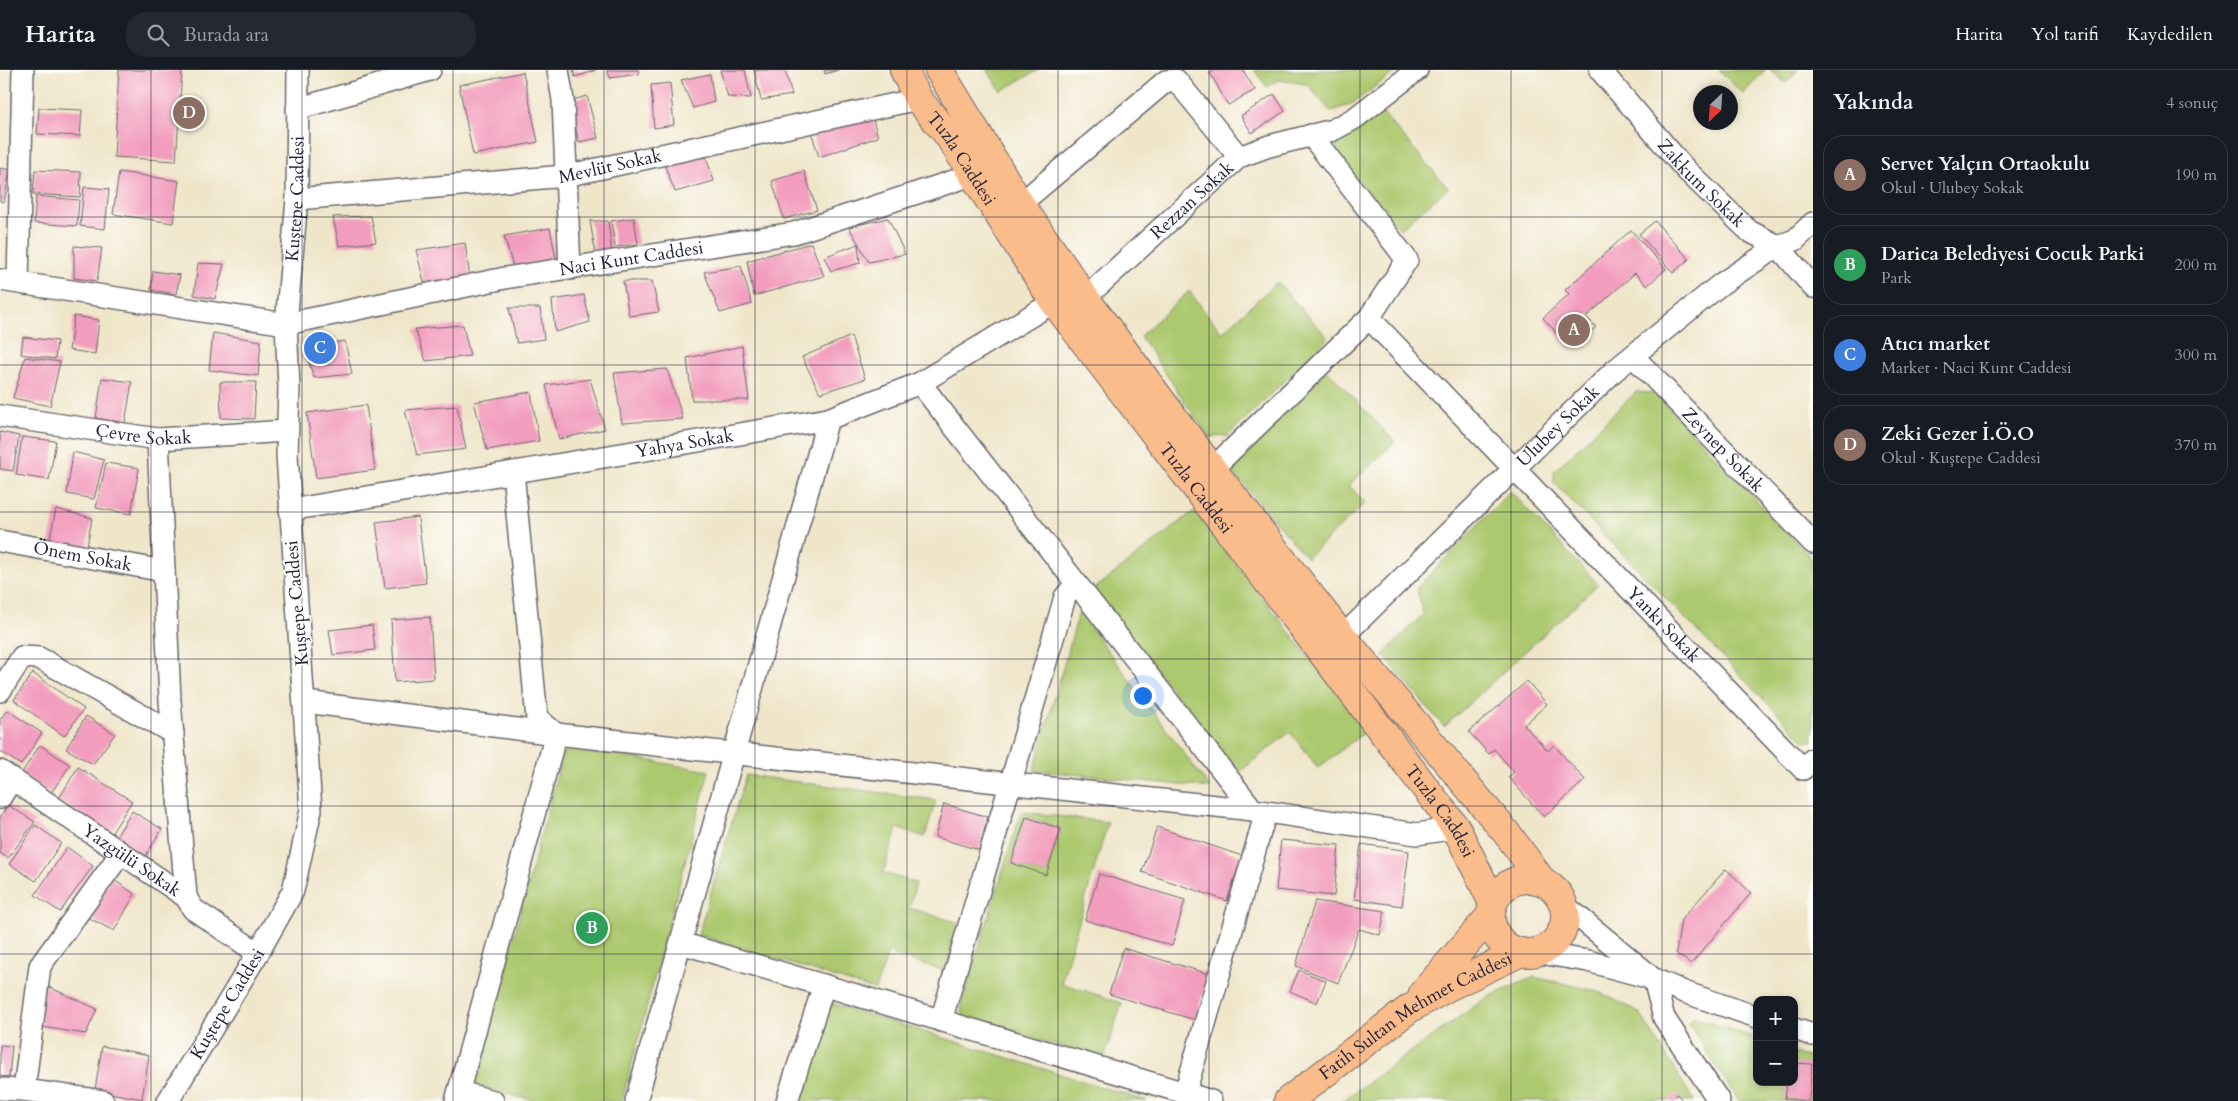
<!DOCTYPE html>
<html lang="tr">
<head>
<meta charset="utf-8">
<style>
  body { margin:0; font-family:Cardo,serif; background:#242831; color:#f1f3f6 }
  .controls { position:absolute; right:15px; bottom:15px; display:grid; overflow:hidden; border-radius:10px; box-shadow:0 2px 8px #0003 }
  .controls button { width:45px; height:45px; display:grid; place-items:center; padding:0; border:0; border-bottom:1px solid #363941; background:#171b24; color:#f1f3f6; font:25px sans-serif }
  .compass { position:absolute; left:1693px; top:15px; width:45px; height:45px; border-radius:50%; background:#171b24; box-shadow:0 2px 8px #0003; rotate:205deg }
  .you { position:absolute; left:1142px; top:625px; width:18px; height:18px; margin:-12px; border:4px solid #fff; border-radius:50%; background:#1a73e8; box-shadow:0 0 0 8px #1a73e833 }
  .badge { display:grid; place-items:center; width:32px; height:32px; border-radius:50%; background:#d93025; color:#fff; font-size:16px; font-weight:700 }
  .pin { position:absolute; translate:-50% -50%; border:2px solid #fff; box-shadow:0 1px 5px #0006 }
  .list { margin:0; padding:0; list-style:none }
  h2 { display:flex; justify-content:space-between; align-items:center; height:65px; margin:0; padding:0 20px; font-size:21px }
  h2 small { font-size:16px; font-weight:400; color:#9ea1a6 }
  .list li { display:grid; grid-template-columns:32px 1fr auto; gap:15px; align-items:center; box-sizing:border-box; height:80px; margin:0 10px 10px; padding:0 10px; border:1px solid #363941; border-radius:20px }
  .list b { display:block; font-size:19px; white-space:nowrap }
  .list p { margin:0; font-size:16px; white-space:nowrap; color:#9ea1a6 }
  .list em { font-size:16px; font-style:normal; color:#9ea1a6 }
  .icon { flex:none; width:28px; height:28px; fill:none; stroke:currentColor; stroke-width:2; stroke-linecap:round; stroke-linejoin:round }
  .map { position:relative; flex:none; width:1813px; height:1031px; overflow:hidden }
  header { display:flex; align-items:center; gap:30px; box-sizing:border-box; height:70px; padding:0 25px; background:#171b24; border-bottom:1px solid #363941 }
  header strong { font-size:24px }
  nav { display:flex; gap:28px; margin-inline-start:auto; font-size:18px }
  .search { width:350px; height:45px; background:#242831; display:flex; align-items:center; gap:12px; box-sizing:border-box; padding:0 18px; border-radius:20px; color:#9ea1a6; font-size:19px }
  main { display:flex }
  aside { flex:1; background:#171b24 }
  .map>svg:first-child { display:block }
  .green { fill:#adc96f; stroke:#687655; fill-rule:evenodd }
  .building { fill:#f29dbd }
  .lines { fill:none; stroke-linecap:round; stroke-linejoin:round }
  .minor-casing { stroke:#6a676d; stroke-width:24 }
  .major-casing { stroke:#6a676d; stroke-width:30 }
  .minor { stroke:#fff; stroke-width:21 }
  .major { stroke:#fabc8b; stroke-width:28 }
  .grid { fill:none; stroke:#22223b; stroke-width:1; stroke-opacity:0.55 }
  .labels { text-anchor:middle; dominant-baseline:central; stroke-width:4; stroke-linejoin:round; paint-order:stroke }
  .street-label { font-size:18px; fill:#22223b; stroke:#fdfcf7 }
</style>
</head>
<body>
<header>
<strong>Harita</strong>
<div class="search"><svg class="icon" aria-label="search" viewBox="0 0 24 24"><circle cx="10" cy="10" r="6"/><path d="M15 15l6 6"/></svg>Burada ara</div>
<nav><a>Harita</a><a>Yol tarifi</a><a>Kaydedilen</a></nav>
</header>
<main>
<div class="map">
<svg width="1813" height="1031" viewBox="0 0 1813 1031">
  <rect width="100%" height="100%" fill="#fdfcf7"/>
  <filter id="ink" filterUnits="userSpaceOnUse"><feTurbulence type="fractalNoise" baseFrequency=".02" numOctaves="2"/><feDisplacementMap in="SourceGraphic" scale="10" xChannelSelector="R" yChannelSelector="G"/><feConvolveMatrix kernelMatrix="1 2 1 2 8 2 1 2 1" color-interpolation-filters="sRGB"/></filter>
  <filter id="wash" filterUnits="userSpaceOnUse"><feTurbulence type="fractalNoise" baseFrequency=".0096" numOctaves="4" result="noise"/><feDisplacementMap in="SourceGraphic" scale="20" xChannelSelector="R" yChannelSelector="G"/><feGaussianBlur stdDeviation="1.12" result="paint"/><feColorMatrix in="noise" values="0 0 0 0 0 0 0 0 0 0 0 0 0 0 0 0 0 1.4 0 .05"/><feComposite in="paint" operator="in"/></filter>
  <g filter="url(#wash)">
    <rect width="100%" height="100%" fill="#efe6ca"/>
    <!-- green -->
    <path class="green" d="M 987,0 L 1038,0 L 1001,21 Z
      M 1254,0 L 1398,0 L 1353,33 L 1331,42 L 1307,14 L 1278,10 L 1267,17 Z
      M 1719,0 L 1765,0 L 1743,24 Z
      M 1770,0 L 1798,0 L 1786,13 Z
      M 1380,40 L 1448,118 L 1400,159 L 1338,88 L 1336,70 Z
      M 1277,212 L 1328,268 L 1228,366 L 1209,367 L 1140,266 L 1189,221 L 1222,263 Z
      M 1327,300 L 1395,372 L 1349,415 L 1365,433 L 1307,488 L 1232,401 L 1234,391 Z
      M 1636,322 L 1655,323 L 1813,490 L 1813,671 L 1804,671 L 1554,413 L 1554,401 Z
      M 1510,421 L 1598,514 L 1444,657 L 1383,585 L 1423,544 L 1417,518 Z
      M 1194,441 L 1367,660 L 1318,698 L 1290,662 L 1238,703 L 1093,520 Z
      M 1079,542 L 1210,718 L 1034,700 Z
      M 565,676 L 709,701 L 622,1031 L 536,1031 L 474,1015 Z
      M 746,705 L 936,730 L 925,767 L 897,758 L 883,803 L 916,813 L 909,838 L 959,853 L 945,901 L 888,883 L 875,920 L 698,865 Z
      M 1021,742 L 1108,752 L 1061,913 L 1122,933 L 1104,989 L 964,948 L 961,936 ZM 1026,747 L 1061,759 L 1046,805 L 1011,793 Z
      M 1534,907 L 1597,921 L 1639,942 L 1694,1031 L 1342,1031 L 1486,928 Z
      M 831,933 L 1147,1031 L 802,1031 Z
      M 1694,947 L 1757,969 L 1757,1012 L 1794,1012 L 1794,983 L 1813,989 L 1813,1031 L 1739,1031 L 1688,953 Z"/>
    <g id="blocks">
      <!-- building -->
      <path class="building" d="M 119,0 L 182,0 L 176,91 L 114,87 Z
        M 573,0 L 596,0 L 575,7 Z
        M 607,0 L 638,0 L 639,4 L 610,8 Z
        M 720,0 L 745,0 L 751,28 L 728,27 Z
        M 754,0 L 785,0 L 792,25 L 761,30 Z
        M 824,0 L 838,0 L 825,4 Z
        M 1215,0 L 1243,0 L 1255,20 L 1228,35 L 1210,3 Z
        M 523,2 L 538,72 L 473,85 L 459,15 Z
        M 710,4 L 714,32 L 693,38 L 681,10 Z
        M 670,13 L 674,55 L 654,58 L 651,15 Z
        M 1274,24 L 1285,41 L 1252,63 L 1241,46 Z
        M 587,26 L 598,68 L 579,72 L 569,31 Z
        M 39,38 L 82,40 L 80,66 L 37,64 Z
        M 871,43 L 878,67 L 819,87 L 810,58 Z
        M 704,81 L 714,111 L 675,122 L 663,91 Z
        M 0,98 L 10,100 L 4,132 L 0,131 Z
        M 35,100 L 81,102 L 80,127 L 33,124 Z
        M 804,101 L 817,140 L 784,149 L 772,111 Z
        M 119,102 L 179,111 L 173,153 L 113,144 Z
        M 84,117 L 109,119 L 105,159 L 80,156 Z
        M 36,126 L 79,130 L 77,156 L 34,153 Z
        M 371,146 L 376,172 L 339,176 L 333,147 Z
        M 634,148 L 638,174 L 615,177 L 611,151 Z
        M 888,148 L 905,184 L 869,192 L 849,157 Z
        M 590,151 L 608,151 L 612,183 L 596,185 Z
        M 1655,151 L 1689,189 L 1673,203 L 1639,164 Z
        M 550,158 L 556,189 L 513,197 L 504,166 Z
        M 1631,160 L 1666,199 L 1647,216 L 1635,203 L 1586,247 L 1596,257 L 1571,279 L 1543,248 L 1569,224 L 1565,220 Z
        M 465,173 L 470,208 L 425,215 L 416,180 Z
        M 811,173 L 824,206 L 754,226 L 747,191 Z
        M 858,174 L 860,193 L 831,201 L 824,187 Z
        M 74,176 L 102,178 L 97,211 L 74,208 Z
        M 198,193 L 224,194 L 215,229 L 194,225 Z
        M 741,196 L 752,234 L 720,243 L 704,202 Z
        M 153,201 L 180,205 L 176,224 L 151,220 Z
        M 623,211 L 652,211 L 659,242 L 629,246 Z
        M 584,225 L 590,252 L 555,262 L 552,230 Z
        M 509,238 L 540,238 L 544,269 L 517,273 Z
        M 74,246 L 99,250 L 95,284 L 69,280 Z
        M 463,255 L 470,286 L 426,291 L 415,259 Z
        M 213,263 L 261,271 L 258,306 L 209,300 Z
        M 851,266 L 865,309 L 820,323 L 802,287 Z
        M 23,267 L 57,271 L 55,289 L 21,284 Z
        M 345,271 L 352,304 L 314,308 L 304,278 Z
        M 742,276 L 749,330 L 692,330 L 687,288 Z
        M 25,287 L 60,292 L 50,336 L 13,328 Z
        M 667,299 L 683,349 L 622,353 L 614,303 Z
        M 102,308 L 132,312 L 125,353 L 96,348 Z
        M 590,309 L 605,359 L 559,369 L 546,315 Z
        M 220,312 L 256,312 L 254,349 L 221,348 Z
        M 531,322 L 539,371 L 487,380 L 474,332 Z
        M 366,335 L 375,400 L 316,408 L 307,343 Z
        M 457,336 L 466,379 L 417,385 L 405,340 Z
        M 0,362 L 19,366 L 13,401 L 0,399 Z
        M 22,367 L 56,371 L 49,410 L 16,405 Z
        M 73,382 L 104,390 L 94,429 L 67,424 Z
        M 106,393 L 139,398 L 131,444 L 96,438 Z
        M 56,439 L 92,448 L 86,482 L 49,473 Z
        M 418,447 L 426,513 L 385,518 L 376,452 Z
        M 430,547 L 434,609 L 395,612 L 391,550 Z
        M 372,555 L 375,580 L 333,585 L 329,560 Z
        M 33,603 L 84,639 L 64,666 L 14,630 Z
        M 1527,611 L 1547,634 L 1524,655 L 1548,681 L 1554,675 L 1585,710 L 1544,747 L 1508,707 L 1514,702 L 1494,679 L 1489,684 L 1469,662 Z
        M 7,640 L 42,663 L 21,695 L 0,681 L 0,650 Z
        M 86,646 L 115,664 L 93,694 L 66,679 Z
        M 40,675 L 70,695 L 51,723 L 21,704 Z
        M 78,697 L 132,731 L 111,764 L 58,730 Z
        M 944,734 L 988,747 L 979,780 L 935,767 Z
        M 8,735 L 35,752 L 8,788 L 0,783 L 0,747 Z
        M 132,741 L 162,759 L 143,790 L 113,772 Z
        M 1026,747 L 1061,759 L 1046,805 L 1011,793 Z
        M 35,755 L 61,773 L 36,811 L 9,794 Z
        M 1157,757 L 1242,786 L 1227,831 L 1142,802 Z
        M 1281,770 L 1339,775 L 1334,826 L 1276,820 Z
        M 1361,774 L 1409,781 L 1402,836 L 1354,829 Z
        M 67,777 L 93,796 L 60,842 L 35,825 Z
        M 1726,799 L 1751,823 L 1691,894 L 1676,883 L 1681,850 Z
        M 1099,804 L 1185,830 L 1172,876 L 1085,850 Z
        M 111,808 L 135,824 L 114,861 L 87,847 Z
        M 1315,831 L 1385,841 L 1380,865 L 1359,859 L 1338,913 L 1296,896 Z
        M 1123,878 L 1209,904 L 1195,950 L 1109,924 Z
        M 1299,900 L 1326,911 L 1317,933 L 1290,921 Z
        M 38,912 L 97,939 L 86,964 L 42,957 Z
        M 0,975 L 12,976 L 9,1007 L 0,1006 Z
        M 102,976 L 149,985 L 142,1029 L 95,1020 Z
        M 1794,993 L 1812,994 L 1809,1031 L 1785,1029 L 1787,1012 L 1794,1012 Z
        M 1677,1024 L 1683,1031 L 1667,1031 Z"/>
    </g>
  </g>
  <g filter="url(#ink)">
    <use href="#blocks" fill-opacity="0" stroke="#6a676d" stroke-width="1"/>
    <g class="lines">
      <defs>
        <g id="minor">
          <path d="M 558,0 L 563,30 L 570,199"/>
          <path id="s1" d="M 1600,0 L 1686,100 L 1749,161 L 1778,176 L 1813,217"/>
          <path d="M 297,39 L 430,0"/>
          <path id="s2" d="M 297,129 L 565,106 L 918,29"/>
          <path d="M 1020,134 L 1166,11 L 1176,10 L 1239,87"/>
          <path id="s3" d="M 0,210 L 286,254 L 505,208 L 794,163 L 972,105"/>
          <path d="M 18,212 L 23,0"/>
          <path id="s4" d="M 1085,228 L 1239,87 L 1269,76 L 1333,60 L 1355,48 L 1417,0"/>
          <path id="s5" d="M 1369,248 L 1803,699 L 1813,689"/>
          <path id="s6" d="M 1633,286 L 1813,473"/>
          <path d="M 920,313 L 1253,740"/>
          <path id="s7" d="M 0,346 L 158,369 L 287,361"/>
          <path d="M 158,369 L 170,630 L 186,827"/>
          <path d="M 1212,399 L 1369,248 L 1407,190 L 1311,65"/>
          <path id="s8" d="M 290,440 L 828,349 L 920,313 L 1054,232"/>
          <path id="s9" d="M 0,471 L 164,501"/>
          <path id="s10" d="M 1332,577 L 1614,301 L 1721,214 L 1778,176 L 1795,170 L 1813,153"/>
          <path d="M 0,621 L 22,587 L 39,588 L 173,663"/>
          <path d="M 305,632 L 556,664 L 1253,740 L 1417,764 L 1456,758"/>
          <path id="s11" d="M 0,701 L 186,827 L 193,839 L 258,883"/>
          <path d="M 0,728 L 12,709"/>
          <path d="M 1563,834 L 1648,904"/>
          <path d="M 681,873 L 1185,1023"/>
          <path d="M 1534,882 L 1588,891 L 1654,909 L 1684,922 L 1757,947"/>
          <path d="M 1654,909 L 1664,948 L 1719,1031"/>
          <path d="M 941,951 L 1065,527 L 1076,514"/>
          <path d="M 1794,959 L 1813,965"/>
          <path d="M 0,1019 L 24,1020 L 103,1031"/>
          <path d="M 24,1020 L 40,896 L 121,783"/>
          <path d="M 459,1022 L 493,1031"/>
          <path id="s12" d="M 168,1031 L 258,883 L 293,821 L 311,740 L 287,385 L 289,317 L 286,254 L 297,129 L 298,0"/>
          <path d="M 456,1031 L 556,664 L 537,648 L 513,402"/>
          <path d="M 636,1031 L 828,349"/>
          <path d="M 787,1031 L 824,915"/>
          <path d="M 1211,1031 L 1185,1023 L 1266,742"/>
        </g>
        <g id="major">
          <path id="s13" d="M 904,0 L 918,29 L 948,65 L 1054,232 L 1456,758 L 1493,833"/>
          <path d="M 939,0 L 1020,134 L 1085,228 L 1212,399 L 1342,566 L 1509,766 L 1542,811"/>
          <circle cx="1528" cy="846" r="37"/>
          <path d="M 1423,923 L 1491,845"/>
          <path id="s14" d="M 1288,1031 L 1409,939 L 1450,916 L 1521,882"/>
        </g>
      </defs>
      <!-- minor casing -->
      <use href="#minor" class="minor-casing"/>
      <!-- major casing -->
      <use href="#major" class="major-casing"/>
      <!-- minor -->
      <use href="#minor" class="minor"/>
      <!-- major -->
      <use href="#major" class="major"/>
    </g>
  </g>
  <!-- grid -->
  <path class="grid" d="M 151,0 L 151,1031M 302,0 L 302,1031M 453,0 L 453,1031M 604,0 L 604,1031M 755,0 L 755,1031M 907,0 L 907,1031M 1058,0 L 1058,1031M 1209,0 L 1209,1031M 1360,0 L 1360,1031M 1511,0 L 1511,1031M 1662,0 L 1662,1031M 0,147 L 1813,147M 0,295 L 1813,295M 0,442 L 1813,442M 0,589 L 1813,589M 0,736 L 1813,736M 0,884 L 1813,884"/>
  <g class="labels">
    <!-- street labels -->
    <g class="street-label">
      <text stroke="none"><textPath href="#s13" startOffset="106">Tuzla Caddesi</textPath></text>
      <text stroke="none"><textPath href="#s2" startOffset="315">Mevlüt Sokak</textPath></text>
      <text stroke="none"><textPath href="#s1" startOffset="152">Zakkum Sokak</textPath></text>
      <text stroke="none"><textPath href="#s12" startOffset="940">Kuştepe Caddesi</textPath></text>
      <text stroke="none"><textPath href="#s4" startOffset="145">Rezzan Sokak</textPath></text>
      <text stroke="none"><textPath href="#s3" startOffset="641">Naci Kunt Caddesi</textPath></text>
      <text stroke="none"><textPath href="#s10" startOffset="316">Ulubey Sokak</textPath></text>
      <text stroke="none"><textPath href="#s7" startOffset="145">Çevre Sokak</textPath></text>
      <text stroke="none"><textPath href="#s8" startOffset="400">Yahya Sokak</textPath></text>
      <text stroke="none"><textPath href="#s6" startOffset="130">Zeynep Sokak</textPath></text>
      <text stroke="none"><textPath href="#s13" startOffset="511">Tuzla Caddesi</textPath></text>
      <text stroke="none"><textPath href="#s9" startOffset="84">Önem Sokak</textPath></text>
      <text transform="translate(297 533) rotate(-95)">Kuştepe Caddesi</text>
      <text stroke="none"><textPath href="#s5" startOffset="425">Yankı Sokak</textPath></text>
      <text stroke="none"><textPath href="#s13" startOffset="916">Tuzla Caddesi</textPath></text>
      <text stroke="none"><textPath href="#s11" startOffset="159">Yazgülü Sokak</textPath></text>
      <text stroke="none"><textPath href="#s12" startOffset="114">Kuştepe Caddesi</textPath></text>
      <text stroke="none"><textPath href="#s14" startOffset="154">Fatih Sultan Mehmet Caddesi</textPath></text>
    </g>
  </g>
</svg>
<div class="controls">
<button>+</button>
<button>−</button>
</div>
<svg class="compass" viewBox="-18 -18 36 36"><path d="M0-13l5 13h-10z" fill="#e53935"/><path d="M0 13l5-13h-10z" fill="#9ea1a6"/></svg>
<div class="you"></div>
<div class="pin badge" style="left:1574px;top:260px;background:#8d6e63">A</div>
<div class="pin badge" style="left:592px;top:858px;background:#2e9e5b">B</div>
<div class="pin badge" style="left:320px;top:278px;background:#3f7fe0">C</div>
<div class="pin badge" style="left:189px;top:43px;background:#8d6e63">D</div>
</div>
<aside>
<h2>Yakında<small>4 sonuç</small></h2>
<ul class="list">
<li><span class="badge" style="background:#8d6e63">A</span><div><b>Servet Yalçın Ortaokulu</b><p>Okul · Ulubey Sokak</p></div><em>190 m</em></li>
<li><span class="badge" style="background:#2e9e5b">B</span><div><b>Darica Belediyesi Cocuk Parki</b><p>Park</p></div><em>200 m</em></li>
<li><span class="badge" style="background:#3f7fe0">C</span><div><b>Atıcı market</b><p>Market · Naci Kunt Caddesi</p></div><em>300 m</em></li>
<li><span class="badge" style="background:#8d6e63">D</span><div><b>Zeki Gezer İ.Ö.O</b><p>Okul · Kuştepe Caddesi</p></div><em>370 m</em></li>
</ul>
</aside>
</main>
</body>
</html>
